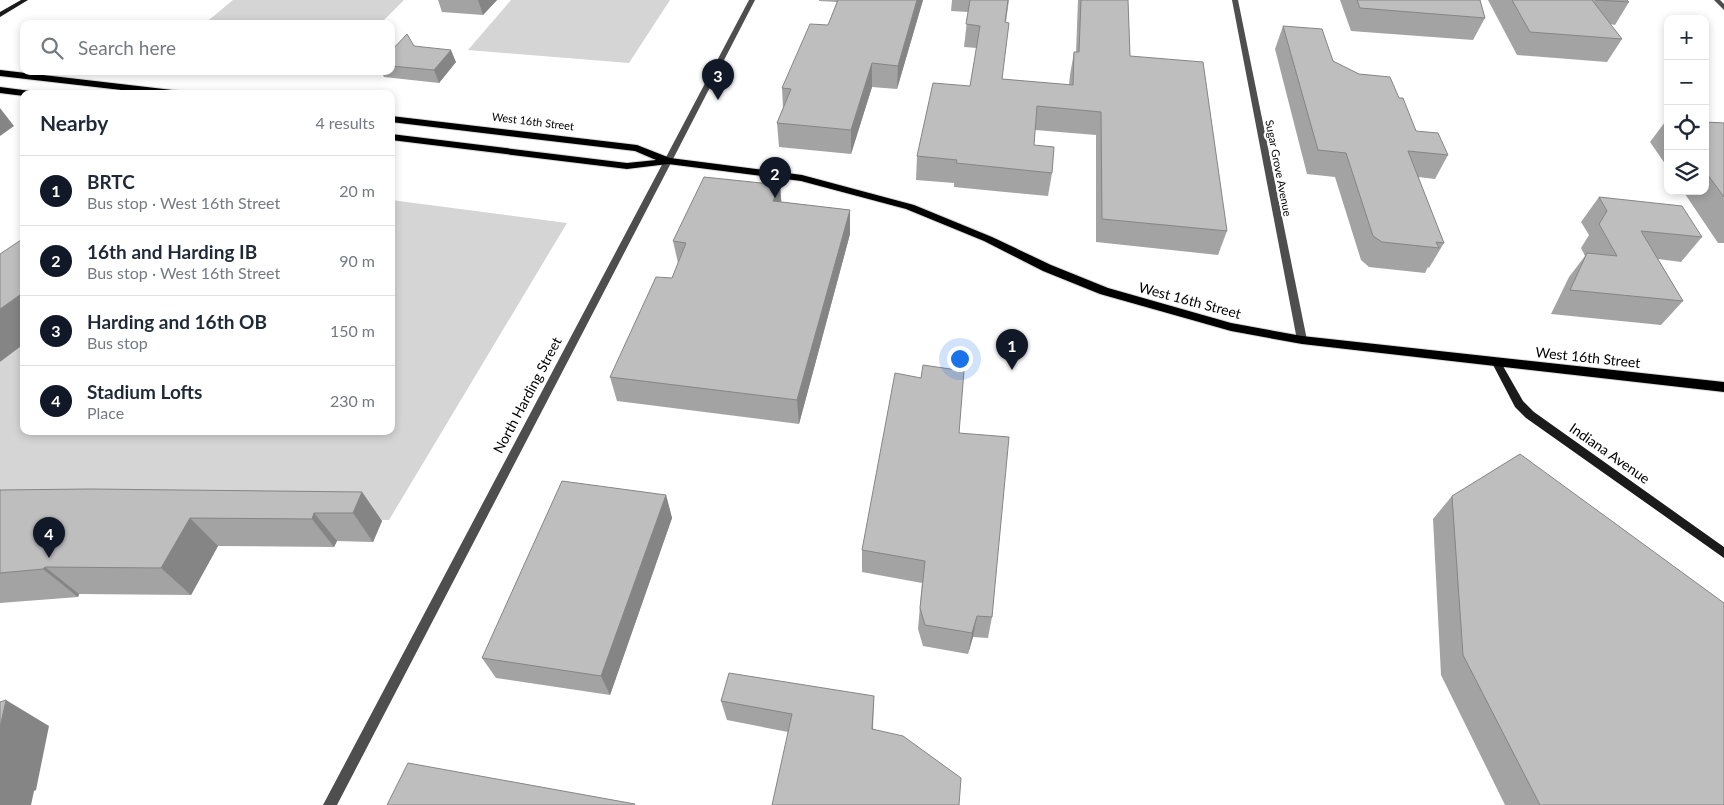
<!DOCTYPE html>
<html lang="en">
<head>
<meta charset="utf-8">
<style>
  body { margin:0; font-family:Lato,sans-serif; background:#f2f2f3; color:#1f2937 }
  .controls { position:absolute; right:15px; top:15px; display:grid; overflow:hidden; border-radius:10px; box-shadow:0 2px 8px #0003 }
  .controls button { width:45px; height:45px; display:grid; place-items:center; padding:0; border:0; border-bottom:1px solid #e0e1e3; background:#fff; color:#1f2937; font:25px sans-serif }
  .you { position:absolute; left:959px; top:358px; width:18px; height:18px; margin:-12px; border:4px solid #fff; border-radius:50%; background:#1a73e8; box-shadow:0 0 0 8px #1a73e833 }
  .badge { display:grid; place-items:center; width:32px; height:32px; border-radius:50%; background:#111827; color:#fff; font-size:16px; font-weight:700 }
  .pin { position:absolute; translate:-50% -41px; filter:drop-shadow(0 1px 2px #0008) }
  .pin::after { content:''; position:absolute; top:26px; width:18px; height:15px; background:inherit; clip-path:polygon(0 0,100% 0,50% 100%) }
  .list { margin:0; padding:0; list-style:none }
  h2 { display:flex; justify-content:space-between; align-items:center; height:65px; margin:0; padding:0 20px; font-size:21px }
  h2 small { font-size:16px; font-weight:400; color:#747a83 }
  .list li { display:grid; grid-template-columns:32px 1fr auto; gap:15px; align-items:center; box-sizing:border-box; height:70px; padding:0 20px; border-top:1px solid #e0e1e3 }
  .list b { display:block; font-size:19px; white-space:nowrap }
  .list p { margin:0; font-size:16px; white-space:nowrap; color:#747a83 }
  .list em { font-size:16px; font-style:normal; color:#747a83 }
  .icon { flex:none; width:28px; height:28px; fill:none; stroke:currentColor; stroke-width:2; stroke-linecap:round; stroke-linejoin:round }
  .map { position:relative; flex:none; width:1724px; height:805px; overflow:hidden }
  .search { position:absolute; background:#fff; box-shadow:0 2px 8px #0003; left:20px; top:20px; width:375px; height:55px; display:flex; align-items:center; gap:12px; box-sizing:border-box; padding:0 18px; border-radius:10px; color:#747a83; font-size:19px }
  .panel { position:absolute; background:#fff; box-shadow:0 2px 8px #0003; left:20px; top:90px; width:375px; height:345px; border-radius:10px }
  .map>svg:first-child { display:block }
  .green { fill:#d5d5d5 }
  .lines { fill:none; stroke-linecap:round; stroke-linejoin:round }
  .primary-casing { stroke:#dbdbdb; stroke-width:2 }
  .minor { fill:#4e4e4e; fill-rule:evenodd }
  .tertiary { fill:#4e4e4e; fill-rule:evenodd }
  .secondary { fill:#1b1b1b; fill-rule:evenodd }
  .primary { fill:#000; fill-rule:evenodd }
  .wall { fill:#a3a3a3 }
  .shaded-wall { fill:#858585 }
  .building { fill:#bebebe; stroke:#858585 }
  .labels { text-anchor:middle; dominant-baseline:central; stroke-width:4.5; stroke-linejoin:round; paint-order:stroke }
  .far-street-label { font-size:11px; fill:#000; stroke:#fff }
  .street-label { font-size:14px; fill:#000; stroke:#fff }
</style>
</head>
<body>
<div class="map">
<svg width="1724" height="805" viewBox="0 0 1724 805">
  <rect width="100%" height="100%" fill="#fff"/>
  <!-- green -->
  <path class="green" d="M 233,0 L 404,0 L 380,24 L 204,24 Z
    M 511,0 L 670,0 L 629,63 L 468,50 Z
    M 391,200 L 567,223 L 389,520 L 155,517 L 0,520 L 0,362 L 24,344 L 24,431 L 391,431 Z"/>
  <g class="lines">
    <defs>
      <path id="primary" d="M 0,70 L 181,91 L 185,94 L 156,94 L 0,76 Z
        M 0,87 L 31,91 L 35,94 L 24,94 L 24,96 L 0,93 Z
        M 391,116 L 637,145 L 670,158 L 802,175 L 914,205 L 992,237 L 1051,265 L 1108,288 L 1231,323 L 1302,336 L 1724,382 L 1724,392 L 1302,344 L 1231,331 L 1100,294 L 1043,271 L 984,241 L 906,209 L 801,181 L 668,164 L 627,169 L 391,140 L 391,134 L 627,163 L 656,160 L 635,151 L 391,122 Z"/>
    </defs>
    <!-- primary casing -->
    <use href="#primary" class="primary-casing"/>
    <!-- minor -->
    <path class="minor" d="M 1232,0 L 1238,0 L 1307,340 L 1302,343 L 1297,340 Z
      M 1714,0 L 1720,0 L 1724,4 L 1724,10 Z
      M 665,159 L 671,159 L 672,161 L 337,805 L 323,805 Z"/>
    <!-- tertiary -->
    <path class="tertiary" d="M 749,0 L 755,0 L 672,161 L 668,163 L 665,163 L 664,161 Z"/>
    <!-- secondary -->
    <path class="secondary" d="M 21,0 L 28,0 L 0,17 L 0,12 Z
      M 1496,358 L 1499,359 L 1523,401 L 1534,412 L 1724,547 L 1724,558 L 1526,418 L 1515,407 L 1491,361 Z"/>
    <!-- primary -->
    <use href="#primary" class="primary"/>
  </g>
  <!-- wall -->
  <path class="wall" d="M 438,0 L 497,0 L 483,15 L 442,12 Z
    M 819,0 L 923,0 L 897,89 L 872,87 L 851,154 L 779,147 L 777,123 L 783,108 L 782,88 L 828,25 L 837,2 L 819,1 Z
    M 952,0 L 1009,0 L 1006,22 L 1002,79 L 1069,85 L 1070,75 L 1074,52 L 1076,52 L 1078,0 L 1128,0 L 1130,56 L 1227,231 L 1218,255 L 1096,242 L 1096,135 L 1035,130 L 1034,145 L 1052,173 L 1048,196 L 954,187 L 954,183 L 916,180 L 917,156 L 970,86 L 977,48 L 964,47 L 968,12 L 951,11 Z
    M 1340,0 L 1480,0 L 1485,18 L 1473,40 L 1351,31 Z
    M 1488,0 L 1627,0 L 1629,2 L 1615,25 L 1610,24 L 1622,39 L 1607,62 L 1517,55 Z
    M 1283,26 L 1333,61 L 1399,98 L 1416,131 L 1448,155 L 1435,179 L 1418,177 L 1444,243 L 1429,268 L 1428,267 L 1425,273 L 1369,267 L 1361,260 L 1335,177 L 1307,174 L 1275,49 Z
    M 414,46 L 456,62 L 439,83 L 384,77 L 381,71 L 391,71 L 391,66 Z
    M 1668,118 L 1668,168 L 1650,142 Z
    M 1705,122 L 1724,123 L 1724,243 L 1718,243 L 1683,191 L 1705,191 Z
    M 780,185 L 781,202 L 850,210 L 850,234 L 799,424 L 617,401 L 610,377 L 672,278 L 678,263 L 673,241 Z
    M 1599,197 L 1702,237 L 1681,262 L 1658,259 L 1683,301 L 1661,325 L 1551,314 L 1569,277 L 1585,256 L 1581,248 L 1589,235 L 1581,222 Z
    M 959,433 L 992,617 L 988,638 L 973,637 L 968,654 L 923,646 L 918,629 L 922,583 L 862,572 L 862,550 Z
    M 0,490 L 362,492 L 382,521 L 373,542 L 337,541 L 334,547 L 218,546 L 191,595 L 79,594 L 78,597 L 0,603 Z
    M 666,495 L 672,518 L 610,695 L 496,678 L 482,658 Z
    M 1452,496 L 1724,805 L 1505,805 L 1441,675 L 1433,519 Z
    M 874,696 L 873,730 L 788,732 L 727,720 L 721,701 Z"/>
  <!-- shaded-wall -->
  <path class="shaded-wall" d="M 478,0 L 497,0 L 483,15 Z
    M 917,0 L 923,0 L 897,89 L 898,66 Z
    M 451,50 L 456,62 L 439,83 L 434,70 Z
    M 872,63 L 872,87 L 851,154 L 851,130 Z
    M 0,108 L 14,126 L 0,136 Z
    M 780,185 L 782,209 L 773,201 Z
    M 850,210 L 850,234 L 799,424 L 797,400 Z
    M 24,292 L 24,344 L 0,362 L 0,309 Z
    M 362,492 L 382,521 L 373,542 L 353,513 Z
    M 666,495 L 672,518 L 610,695 L 601,676 Z
    M 314,513 L 337,541 L 334,547 L 312,519 Z
    M 190,518 L 218,546 L 191,595 L 161,568 Z
    M 45,567 L 79,594 L 78,597 L 43,569 Z
    M 977,616 L 973,637 L 968,654 L 972,633 Z
    M 6,700 L 49,726 L 36,790 L 34,791 L 31,805 L 0,805 L 0,727 Z"/>
  <!-- building -->
  <path class="building" d="M 838,0 L 917,0 L 898,66 L 872,63 L 851,130 L 777,123 L 791,89 L 782,88 L 810,24 L 828,25 Z
    M 970,0 L 1008,0 L 1005,22 L 1009,23 L 1002,79 L 1073,85 L 1074,52 L 1079,52 L 1081,0 L 1128,0 L 1130,56 L 1203,62 L 1227,231 L 1102,219 L 1101,112 L 1037,106 L 1034,145 L 1054,147 L 1052,173 L 956,163 L 957,160 L 917,156 L 933,83 L 970,86 L 980,26 L 966,24 Z
    M 1357,0 L 1480,0 L 1485,18 L 1360,8 Z
    M 1512,0 L 1592,0 L 1622,39 L 1530,32 Z
    M 1595,0 L 1627,0 L 1629,2 Z
    M 1283,26 L 1322,29 L 1333,61 L 1359,74 L 1390,77 L 1399,98 L 1403,98 L 1416,131 L 1438,133 L 1448,155 L 1408,151 L 1444,243 L 1436,242 L 1439,248 L 1382,242 L 1373,236 L 1346,153 L 1318,150 Z
    M 407,34 L 414,46 L 451,50 L 434,70 L 391,66 L 391,51 Z
    M 1705,122 L 1724,123 L 1724,197 L 1705,171 Z
    M 704,177 L 780,185 L 773,201 L 850,210 L 797,400 L 610,377 L 656,277 L 672,278 L 686,243 L 673,241 Z
    M 1599,197 L 1682,206 L 1702,237 L 1641,231 L 1683,301 L 1570,290 L 1587,253 L 1617,256 L 1599,224 L 1607,211 Z
    M 24,238 L 24,292 L 0,309 L 0,254 Z
    M 923,365 L 964,371 L 959,433 L 1009,437 L 992,617 L 977,616 L 972,633 L 925,625 L 920,608 L 925,561 L 862,550 L 895,373 L 921,378 Z
    M 1520,454 L 1724,603 L 1724,805 L 1540,805 L 1463,655 L 1452,496 Z
    M 562,481 L 666,495 L 601,676 L 482,658 Z
    M 90,489 L 362,492 L 353,513 L 314,513 L 312,519 L 190,518 L 161,568 L 45,567 L 43,569 L 0,573 L 0,490 Z
    M 729,673 L 874,696 L 872,729 L 903,736 L 961,778 L 959,805 L 772,805 L 792,714 L 721,701 Z
    M 6,700 L 0,727 L 0,702 Z
    M 408,763 L 635,804 L 634,805 L 387,805 Z"/>
  <g class="labels">
    <!-- far-street labels -->
    <g class="far-street-label">
      <text transform="translate(533 121) rotate(7)">West 16th Street</text>
      <text transform="translate(1279 168) rotate(79)">Sugar Grove Avenue</text>
    </g>
    <!-- street labels -->
    <g class="street-label">
      <text transform="translate(1190 300) rotate(15)">West 16th Street</text>
      <text transform="translate(1588 357) rotate(6)">West 16th Street</text>
      <text transform="translate(527 395) rotate(-62)">North Harding Street</text>
      <text transform="translate(1610 453) rotate(35)">Indiana Avenue</text>
    </g>
  </g>
</svg>
<div class="controls">
<button>+</button>
<button>−</button>
<button><svg class="icon" aria-label="locate" viewBox="0 0 24 24"><circle cx="12" cy="12" r="6"/><path d="M12 2v4M12 18v4M2 12h4M18 12h4"/></svg></button>
<button><svg class="icon" aria-label="layers" viewBox="0 0 24 24"><path d="M12 4l9 5-9 5-9-5zM3 14l9 5 9-5"/></svg></button>
</div>
<div class="you"></div>
<div class="pin badge" style="left:1012px;top:370px">1</div>
<div class="pin badge" style="left:775px;top:198px">2</div>
<div class="pin badge" style="left:718px;top:100px">3</div>
<div class="pin badge" style="left:49px;top:558px">4</div>
<div class="search"><svg class="icon" aria-label="search" viewBox="0 0 24 24"><circle cx="10" cy="10" r="6"/><path d="M15 15l6 6"/></svg>Search here</div>
<section class="panel">
<h2>Nearby<small>4 results</small></h2>
<ul class="list">
<li><span class="badge">1</span><div><b>BRTC</b><p>Bus stop · West 16th Street</p></div><em>20 m</em></li>
<li><span class="badge">2</span><div><b>16th and Harding IB</b><p>Bus stop · West 16th Street</p></div><em>90 m</em></li>
<li><span class="badge">3</span><div><b>Harding and 16th OB</b><p>Bus stop</p></div><em>150 m</em></li>
<li><span class="badge">4</span><div><b>Stadium Lofts</b><p>Place</p></div><em>230 m</em></li>
</ul>
</section>
</div>
</body>
</html>
